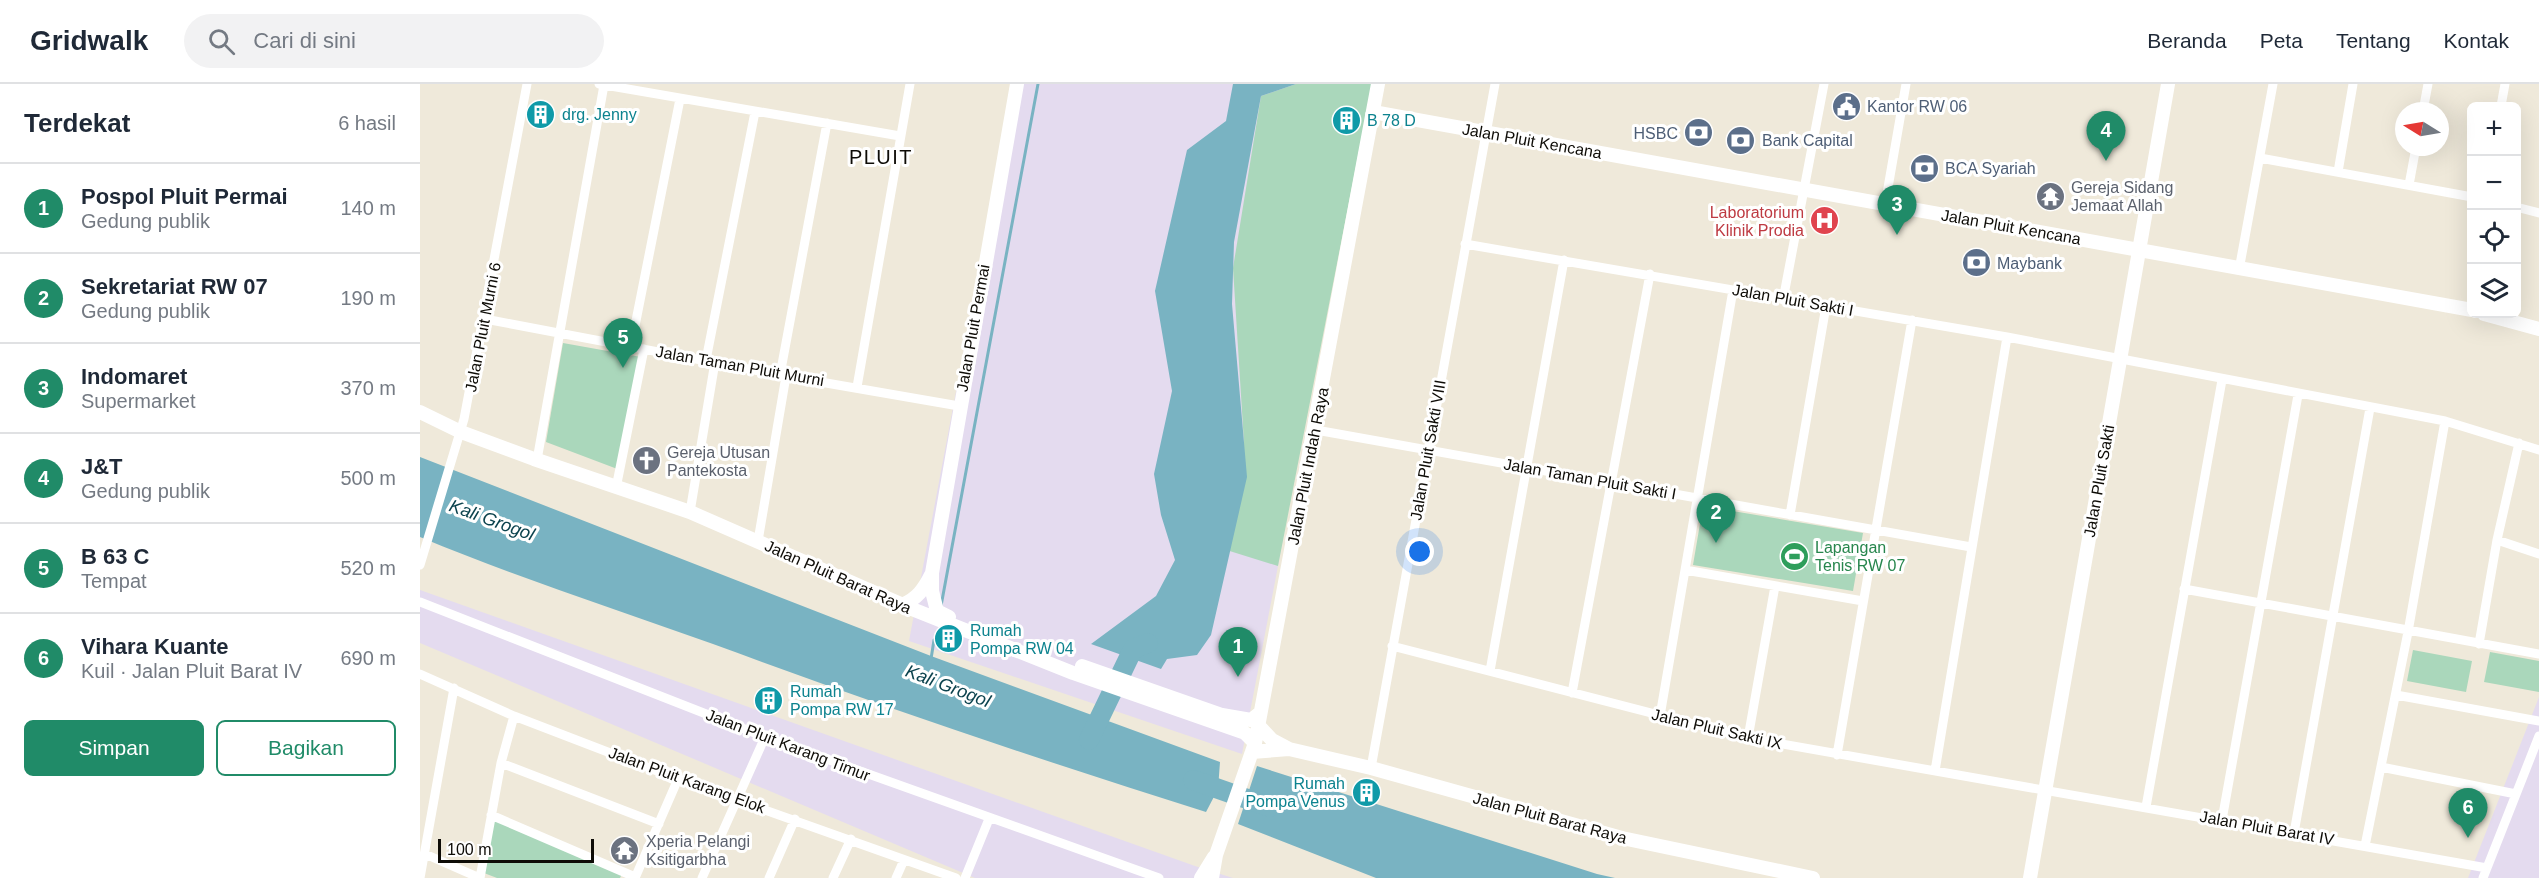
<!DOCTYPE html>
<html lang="id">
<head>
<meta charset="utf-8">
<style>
  body { margin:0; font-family:Helvetica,sans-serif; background:#f2f2f3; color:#1f2937 }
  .controls { position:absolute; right:18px; top:18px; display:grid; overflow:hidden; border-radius:9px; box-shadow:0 6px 24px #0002 }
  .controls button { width:54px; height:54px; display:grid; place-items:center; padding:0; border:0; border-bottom:2px solid #e0e1e3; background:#fff; color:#1f2937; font:30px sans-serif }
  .compass { position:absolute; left:1975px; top:18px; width:54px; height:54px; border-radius:50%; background:#fff; box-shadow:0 6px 24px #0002; rotate:281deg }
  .scale { position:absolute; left:18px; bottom:15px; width:156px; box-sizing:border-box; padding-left:6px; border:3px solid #0e0c07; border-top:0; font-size:16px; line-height:21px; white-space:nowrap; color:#0e0c07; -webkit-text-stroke:4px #fff; paint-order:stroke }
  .you { position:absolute; left:1000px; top:468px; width:21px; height:21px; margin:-15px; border:4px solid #fff; border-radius:50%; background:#1a73e8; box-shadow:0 0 0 9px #1a73e833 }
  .badge { display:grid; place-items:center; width:39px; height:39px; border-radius:50%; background:#208b68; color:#fff; font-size:20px; font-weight:700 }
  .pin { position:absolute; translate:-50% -50px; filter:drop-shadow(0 2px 3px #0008) }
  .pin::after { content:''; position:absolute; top:32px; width:21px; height:18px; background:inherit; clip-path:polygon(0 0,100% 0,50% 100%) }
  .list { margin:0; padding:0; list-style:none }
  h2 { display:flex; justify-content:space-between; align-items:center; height:78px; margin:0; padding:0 24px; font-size:26px }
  h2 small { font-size:20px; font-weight:400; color:#747a83 }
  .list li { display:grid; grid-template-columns:39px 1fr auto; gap:18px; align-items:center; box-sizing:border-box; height:90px; padding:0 24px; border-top:2px solid #e0e1e3 }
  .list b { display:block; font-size:22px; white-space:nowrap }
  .list p { margin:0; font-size:20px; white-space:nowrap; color:#747a83 }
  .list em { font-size:20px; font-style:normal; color:#747a83 }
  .actions { display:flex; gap:12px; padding:18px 24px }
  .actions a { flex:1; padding:14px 0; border:2px solid #208b68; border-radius:9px; text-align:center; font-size:21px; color:#208b68 }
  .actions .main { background:#208b68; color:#fff }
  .icon { flex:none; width:33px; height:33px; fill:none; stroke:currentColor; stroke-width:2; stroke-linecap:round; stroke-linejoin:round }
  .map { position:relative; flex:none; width:2119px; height:794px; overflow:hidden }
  header { display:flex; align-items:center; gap:36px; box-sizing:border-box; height:84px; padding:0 30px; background:#fff; border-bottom:2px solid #e0e1e3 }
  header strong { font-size:28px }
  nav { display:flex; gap:33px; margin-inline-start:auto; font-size:21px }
  .search { width:420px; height:54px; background:#f2f2f3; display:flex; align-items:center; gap:15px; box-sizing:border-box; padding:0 21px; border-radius:33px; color:#747a83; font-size:22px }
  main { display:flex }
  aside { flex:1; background:#fff }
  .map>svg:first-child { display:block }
  .commercial { fill:#e4dbef }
  .green { fill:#aad7bb }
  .water { fill:#79b3c2 }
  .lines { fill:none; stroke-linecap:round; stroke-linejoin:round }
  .stream { stroke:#79b3c2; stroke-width:3 }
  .river { stroke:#79b3c2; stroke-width:20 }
  .street { stroke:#fff; stroke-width:9 }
  .secondary { stroke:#fff; stroke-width:14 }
  .labels { text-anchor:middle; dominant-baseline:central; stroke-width:6; stroke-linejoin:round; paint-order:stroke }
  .service-label { font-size:16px; fill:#4e5e75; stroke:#fff; text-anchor:start }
  .culture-label { font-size:16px; fill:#0d838f; stroke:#fff; text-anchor:start }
  .street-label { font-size:16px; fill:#0e0c07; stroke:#fff }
  .worship-label { font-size:16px; fill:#5b616d; stroke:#fff; text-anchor:start }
  .health-label { font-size:16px; fill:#be3a42; stroke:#fff; text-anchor:end }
  .leisure-label { font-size:16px; fill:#27864d; stroke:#fff; text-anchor:start }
  .water-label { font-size:18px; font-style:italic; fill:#0c434e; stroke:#fff }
  .quarter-label { font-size:20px; letter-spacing:1.5px; fill:#0e0c07; stroke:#fff }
</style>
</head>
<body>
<header>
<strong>Gridwalk</strong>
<div class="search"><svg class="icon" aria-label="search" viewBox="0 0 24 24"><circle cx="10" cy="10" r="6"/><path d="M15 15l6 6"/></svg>Cari di sini</div>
<nav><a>Beranda</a><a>Peta</a><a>Tentang</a><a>Kontak</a></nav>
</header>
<main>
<aside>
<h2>Terdekat<small>6 hasil</small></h2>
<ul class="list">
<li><span class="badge">1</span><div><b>Pospol Pluit Permai</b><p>Gedung publik</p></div><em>140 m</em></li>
<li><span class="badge">2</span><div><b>Sekretariat RW 07</b><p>Gedung publik</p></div><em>190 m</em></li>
<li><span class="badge">3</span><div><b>Indomaret</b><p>Supermarket</p></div><em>370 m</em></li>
<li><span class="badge">4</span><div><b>J&amp;T</b><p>Gedung publik</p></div><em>500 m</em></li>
<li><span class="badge">5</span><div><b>B 63 C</b><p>Tempat</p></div><em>520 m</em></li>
<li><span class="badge">6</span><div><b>Vihara Kuante</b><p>Kuil · Jalan Pluit Barat IV</p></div><em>690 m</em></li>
</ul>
<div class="actions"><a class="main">Simpan</a><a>Bagikan</a></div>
</aside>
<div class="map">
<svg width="2119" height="794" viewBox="0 0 2119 794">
  <rect width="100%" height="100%" fill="#efe9da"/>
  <!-- commercial -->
  <path class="commercial" d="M 594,0 L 944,0 L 858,482 L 822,670 L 489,557 Z
    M 0,506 L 775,782 L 813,794 L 555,794 L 0,559 Z
    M 2119,613 L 2119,794 L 2048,794 Z"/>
  <!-- green -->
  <path class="green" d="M 876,0 L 952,0 L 858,482 L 800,464 L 824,359 L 813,184 L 841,12 Z
    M 143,259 L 221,273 L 200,386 L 126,358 Z
    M 1283,422 L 1443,449 L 1433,507 L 1273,481 Z
    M 1993,566 L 2052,577 L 2046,608 L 1987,597 Z
    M 2070,568 L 2119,577 L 2119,608 L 2064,598 Z
    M 74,736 L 202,790 L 200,794 L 77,794 L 64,789 Z"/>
  <!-- water -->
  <path class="water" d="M 813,0 L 876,0 L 841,12 L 814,158 L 812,220 L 827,393 L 791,551 L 777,571 L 747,575 L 741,585 L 671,560 L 736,512 L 755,476 L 741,431 L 734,390 L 752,307 L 735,207 L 767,66 L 806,37 Z
    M 0,373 L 511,572 L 800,678 L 798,705 L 786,728 C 620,676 456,620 293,560 C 195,525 96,493 0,453 Z
    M 837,682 L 1177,790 L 1195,794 L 956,794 L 818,740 Z"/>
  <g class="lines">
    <!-- stream -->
    <path class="stream" d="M 521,522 L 618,0
      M 511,575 L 514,556"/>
    <!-- river -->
    <path class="river" d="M 700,592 L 713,565 L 728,559
      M 669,656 L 693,606
      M 773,696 L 850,723"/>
    <!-- street -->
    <path class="street" d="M 179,0 L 480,52
      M 2081,22 L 2085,0
      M 2003,27 L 2008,0
      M 1840,74 L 2052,113
      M 1918,88 L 1933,0
      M 1989,101 L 1996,63
      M 1465,121 L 1486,0
      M 2096,123 L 2119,129
      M 1045,160 L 1587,253 L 2025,337 L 2119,366
      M 1819,186 L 1853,0
      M 1363,216 L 1404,0
      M 65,235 L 360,291 L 539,322
      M 211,262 L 260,15
      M 286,276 L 335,28
      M 360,291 L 407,39
      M 437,303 L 490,0
      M 896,346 L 1551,463
      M 117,376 L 184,1
      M 196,404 L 224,265
      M 270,428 L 295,278
      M 1370,431 L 1406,222
      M 2077,456 L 2119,470
      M 338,457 L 366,292
      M 0,481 L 44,335 L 107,0
      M 1265,486 L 1443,517
      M 1764,505 L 2119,570
      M 0,518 L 345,653 L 739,794
      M 2059,560 L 2077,456 L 2099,359
      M 972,562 L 1328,654 L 2067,784
      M 1070,587 L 1144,176
      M 0,590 L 94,632 L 258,695 L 536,794
      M 1152,609 L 1230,190
      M 1976,611 L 2119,637
      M 1240,632 L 1313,206
      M 1328,654 L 1355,502
      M 1417,671 L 1492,236
      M 81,679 L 239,740
      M 1961,683 L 2096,710
      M 951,684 L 1075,0
      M 1515,687 L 1587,253
      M 1726,723 L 1802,296
      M 71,731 L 215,793
      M 1802,736 L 1878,311
      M 1874,749 L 1950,324
      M 1945,762 L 1988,548 L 2025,337
      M 5,770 L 60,794
      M 0,794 L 34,604
      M 60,794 L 81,679 L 94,632
      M 215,794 L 258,695
      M 282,794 L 345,653
      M 349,794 L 375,735
      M 413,794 L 431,755
      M 476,794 L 484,776
      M 545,794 L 569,735
      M 2063,794 L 2119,652"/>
    <!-- secondary -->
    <path class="secondary" d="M 953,28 L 2052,226
      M 2064,230 L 2119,245
      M 0,328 L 41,348 L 114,375 L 270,428 L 492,525 L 653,589 L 825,649 L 835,659
      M 482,521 C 497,515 504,505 511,491
      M 529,533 L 517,527 L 512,507 L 512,489 L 597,0
      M 662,582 L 802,631 L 831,636 L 840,629
      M 839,642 L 852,656 L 869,665 L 951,684 L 1202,754 L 1393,794
      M 832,668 L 869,665
      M 781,794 L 794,773
      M 792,794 L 796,771 L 835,659 L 958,0
      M 1610,794 L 1748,0"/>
  </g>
  <!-- icons -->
  <defs>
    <symbol id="civic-disc" viewBox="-11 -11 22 22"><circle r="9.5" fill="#5c6f8a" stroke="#fff"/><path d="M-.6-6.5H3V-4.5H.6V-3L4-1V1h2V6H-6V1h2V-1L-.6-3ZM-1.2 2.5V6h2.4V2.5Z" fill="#fff"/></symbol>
    <symbol id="building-disc" viewBox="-11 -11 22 22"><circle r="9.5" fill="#0f9aa8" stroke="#fff"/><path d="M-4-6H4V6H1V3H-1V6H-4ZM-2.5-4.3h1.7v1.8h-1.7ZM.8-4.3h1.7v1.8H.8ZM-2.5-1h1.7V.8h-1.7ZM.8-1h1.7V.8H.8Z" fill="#fff"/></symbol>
    <symbol id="bank-disc" viewBox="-11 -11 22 22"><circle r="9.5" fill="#5c6f8a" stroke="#fff"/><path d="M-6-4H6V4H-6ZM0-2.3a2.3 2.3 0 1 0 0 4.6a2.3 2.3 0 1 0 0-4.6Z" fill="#fff"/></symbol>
    <symbol id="temple-disc" viewBox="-11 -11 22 22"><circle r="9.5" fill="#6b7280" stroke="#fff"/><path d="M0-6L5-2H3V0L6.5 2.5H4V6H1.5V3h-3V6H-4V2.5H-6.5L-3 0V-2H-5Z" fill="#fff"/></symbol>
    <symbol id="hospital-disc" viewBox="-11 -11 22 22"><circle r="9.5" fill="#e0444e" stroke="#fff"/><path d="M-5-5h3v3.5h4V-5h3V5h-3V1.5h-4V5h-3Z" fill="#fff"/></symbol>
    <symbol id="church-disc" viewBox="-11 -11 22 22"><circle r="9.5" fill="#6b7280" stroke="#fff"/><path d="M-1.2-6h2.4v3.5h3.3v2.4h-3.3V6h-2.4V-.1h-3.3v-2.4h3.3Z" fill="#fff"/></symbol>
    <symbol id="stadium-disc" viewBox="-11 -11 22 22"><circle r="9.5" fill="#2e9e5b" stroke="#fff"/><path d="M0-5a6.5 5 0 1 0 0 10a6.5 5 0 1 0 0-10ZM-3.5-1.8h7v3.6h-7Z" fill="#fff"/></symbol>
  </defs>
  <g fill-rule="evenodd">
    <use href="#civic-disc" x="1410" y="6" width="33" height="33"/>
    <use href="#building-disc" x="104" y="14" width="33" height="33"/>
    <use href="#building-disc" x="910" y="20" width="33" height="33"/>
    <use href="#bank-disc" x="1262" y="32" width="33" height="33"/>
    <use href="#bank-disc" x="1304" y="40" width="33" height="33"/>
    <use href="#bank-disc" x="1488" y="68" width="33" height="33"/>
    <use href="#temple-disc" x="1614" y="96" width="33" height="33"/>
    <use href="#hospital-disc" x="1388" y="120" width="33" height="33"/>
    <use href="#bank-disc" x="1540" y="162" width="33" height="33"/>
    <use href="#church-disc" x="210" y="360" width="33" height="33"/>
    <use href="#stadium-disc" x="1358" y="456" width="33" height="33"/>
    <use href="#building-disc" x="512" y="538" width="33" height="33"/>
    <use href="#building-disc" x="332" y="600" width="33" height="33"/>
    <use href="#building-disc" x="930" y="692" width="33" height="33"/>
    <use href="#temple-disc" x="188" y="750" width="33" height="33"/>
  </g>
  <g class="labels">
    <!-- service labels -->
    <g class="service-label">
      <text x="1447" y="22">Kantor RW 06</text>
      <text x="1258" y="49" text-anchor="end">HSBC</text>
      <text x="1342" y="56">Bank Capital</text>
      <text x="1525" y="84">BCA Syariah</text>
      <text x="1577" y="179">Maybank</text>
    </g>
    <!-- culture labels -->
    <g class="culture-label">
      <text x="142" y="30">drg. Jenny</text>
      <text x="947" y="36">B 78 D</text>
      <text x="550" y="546">Rumah<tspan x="550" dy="18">Pompa RW 04</tspan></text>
      <text x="370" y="607">Rumah<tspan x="370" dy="18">Pompa RW 17</tspan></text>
      <text x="925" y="699" text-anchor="end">Rumah<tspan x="925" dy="18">Pompa Venus</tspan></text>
    </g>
    <!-- street labels -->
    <g class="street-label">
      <text transform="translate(1112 57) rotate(10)">Jalan Pluit Kencana</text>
      <text transform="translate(1591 143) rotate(10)">Jalan Pluit Kencana</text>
      <text transform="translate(1373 216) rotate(10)">Jalan Pluit Sakti I</text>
      <text transform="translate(63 243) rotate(-79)">Jalan Pluit Murni 6</text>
      <text transform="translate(553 244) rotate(-80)">Jalan Pluit Permai</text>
      <text transform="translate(320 282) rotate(10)">Jalan Taman Pluit Murni</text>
      <text transform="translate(1008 366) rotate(-80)">Jalan Pluit Sakti VIII</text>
      <text transform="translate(888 382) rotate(-79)">Jalan Pluit Indah Raya</text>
      <text transform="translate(1170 395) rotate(10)">Jalan Taman Pluit Sakti I</text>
      <text transform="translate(1679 397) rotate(-80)">Jalan Pluit Sakti</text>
      <text transform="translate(418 493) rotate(24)">Jalan Pluit Barat Raya</text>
      <text transform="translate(1297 645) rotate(13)">Jalan Pluit Sakti IX</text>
      <text transform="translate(368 661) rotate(21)">Jalan Pluit Karang Timur</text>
      <text transform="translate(267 696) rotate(20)">Jalan Pluit Karang Elok</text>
      <text transform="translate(1130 734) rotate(15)">Jalan Pluit Barat Raya</text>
      <text transform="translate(1847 744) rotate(10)">Jalan Pluit Barat IV</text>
    </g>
    <!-- worship labels -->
    <g class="worship-label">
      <text x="1651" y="103">Gereja Sidang<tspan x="1651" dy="18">Jemaat Allah</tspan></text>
      <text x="247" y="368">Gereja Utusan<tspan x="247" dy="18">Pantekosta</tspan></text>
      <text x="226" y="757">Xperia Pelangi<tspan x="226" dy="18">Ksitigarbha</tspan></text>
    </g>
    <!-- health labels -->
    <g class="health-label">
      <text x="1384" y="128">Laboratorium<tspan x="1384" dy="18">Klinik Prodia</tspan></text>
    </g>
    <!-- leisure labels -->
    <g class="leisure-label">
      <text x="1395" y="463">Lapangan<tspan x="1395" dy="18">Tenis RW 07</tspan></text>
    </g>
    <!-- water labels -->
    <g class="water-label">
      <text transform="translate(72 436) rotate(20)">Kali Grogol</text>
      <text transform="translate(528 602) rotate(21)">Kali Grogol</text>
    </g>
    <!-- quarter labels -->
    <g class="quarter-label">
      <text x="461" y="73">PLUIT</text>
    </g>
  </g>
</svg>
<div class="controls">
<button>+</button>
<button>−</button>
<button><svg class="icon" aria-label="locate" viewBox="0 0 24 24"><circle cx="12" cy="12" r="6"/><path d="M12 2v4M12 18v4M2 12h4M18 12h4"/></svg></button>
<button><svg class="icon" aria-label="layers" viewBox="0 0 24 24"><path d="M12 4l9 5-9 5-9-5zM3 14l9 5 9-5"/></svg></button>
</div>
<svg class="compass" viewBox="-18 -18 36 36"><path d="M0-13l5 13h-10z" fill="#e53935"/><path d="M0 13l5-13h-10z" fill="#747a83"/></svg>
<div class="scale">100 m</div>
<div class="you"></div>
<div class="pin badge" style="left:818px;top:593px">1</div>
<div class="pin badge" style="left:1296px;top:459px">2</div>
<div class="pin badge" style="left:1477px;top:151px">3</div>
<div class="pin badge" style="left:1686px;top:77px">4</div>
<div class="pin badge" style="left:203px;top:284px">5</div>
<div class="pin badge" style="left:2048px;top:754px">6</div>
</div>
</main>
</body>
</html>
